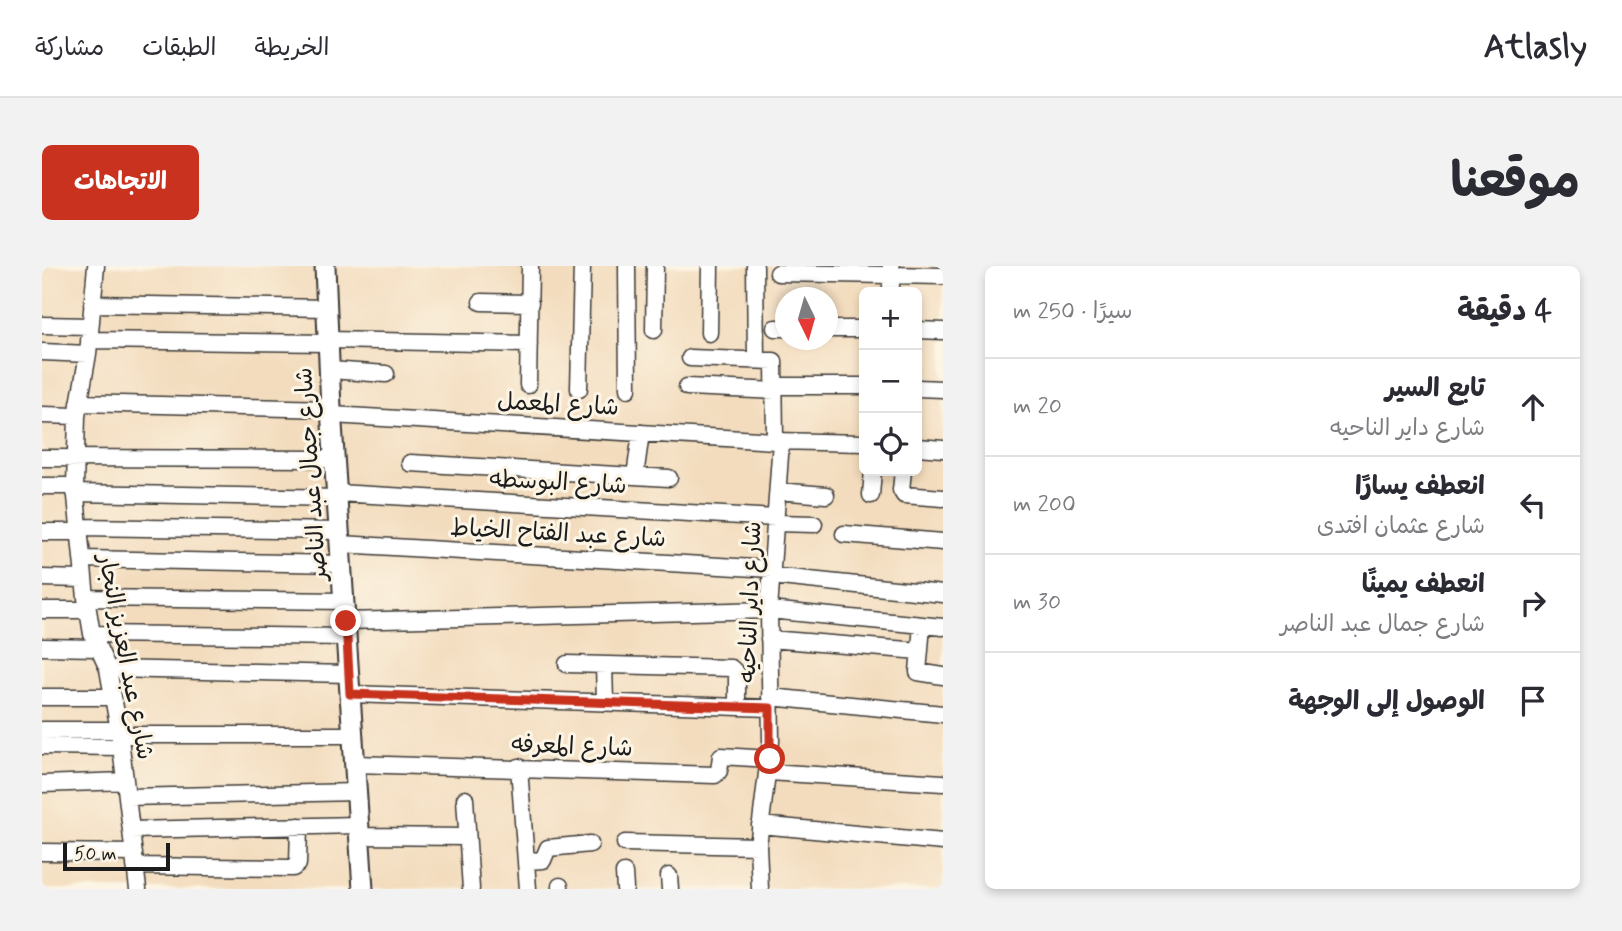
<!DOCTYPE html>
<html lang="ar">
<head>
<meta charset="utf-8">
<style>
  body { margin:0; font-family:Mynerve,"Playpen Sans Arabic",sans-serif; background:#f2f2f3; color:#2b2b33; direction:rtl }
  .controls { position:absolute; right:21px; top:21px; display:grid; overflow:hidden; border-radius:10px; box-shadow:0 4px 10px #0003 }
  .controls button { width:63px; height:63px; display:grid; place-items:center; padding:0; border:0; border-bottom:2px solid #e1e1e2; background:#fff; color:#2b2b33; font:35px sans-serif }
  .compass { position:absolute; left:733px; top:21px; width:63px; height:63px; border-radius:50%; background:#fff; box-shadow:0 4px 10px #0003; rotate:175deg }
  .scale { position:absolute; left:21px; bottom:18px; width:107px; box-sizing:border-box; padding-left:7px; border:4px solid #1c1c1c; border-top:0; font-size:19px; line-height:24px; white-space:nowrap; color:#1c1c1c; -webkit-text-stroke:5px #fcf5e5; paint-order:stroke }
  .stop { position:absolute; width:21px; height:21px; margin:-16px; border:5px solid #c8321e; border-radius:50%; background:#fff }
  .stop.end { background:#c8321e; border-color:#fff; box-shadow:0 2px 7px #0008 }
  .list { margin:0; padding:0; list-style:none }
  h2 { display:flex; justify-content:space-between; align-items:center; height:91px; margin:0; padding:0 28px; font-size:30px }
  h2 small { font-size:23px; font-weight:400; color:#7c7c81 }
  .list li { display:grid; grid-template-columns:46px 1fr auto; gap:21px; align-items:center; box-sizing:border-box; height:98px; padding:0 28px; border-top:2px solid #e1e1e2 }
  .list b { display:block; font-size:26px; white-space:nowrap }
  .list p { margin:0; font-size:23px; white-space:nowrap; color:#7c7c81 }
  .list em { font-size:23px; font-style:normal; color:#7c7c81 }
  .icon { flex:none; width:38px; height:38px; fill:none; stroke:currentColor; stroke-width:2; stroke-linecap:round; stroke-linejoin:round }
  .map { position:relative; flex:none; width:901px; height:623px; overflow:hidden; direction:ltr; border-radius:10px }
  header { display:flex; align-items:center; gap:42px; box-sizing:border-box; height:98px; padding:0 35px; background:#fff; border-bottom:2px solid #e1e1e2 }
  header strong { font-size:33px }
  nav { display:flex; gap:38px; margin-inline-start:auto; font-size:24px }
  .intro { display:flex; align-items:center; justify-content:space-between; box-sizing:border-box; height:168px; padding:0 42px }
  h1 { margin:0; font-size:49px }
  .button { padding:18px 32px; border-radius:10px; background:#c8321e; color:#fff; font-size:24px; font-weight:700 }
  main { display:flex; gap:42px; padding:0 42px }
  aside { flex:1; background:#fff; border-radius:10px; box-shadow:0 4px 10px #0003 }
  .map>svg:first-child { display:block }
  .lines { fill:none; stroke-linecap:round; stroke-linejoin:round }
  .minor-casing { stroke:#3c3934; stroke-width:19 }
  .tertiary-casing { stroke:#3c3934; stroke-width:23 }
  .minor { stroke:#fff; stroke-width:16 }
  .tertiary { stroke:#fff; stroke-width:19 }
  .route { stroke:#c8321e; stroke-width:9 }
  .labels { text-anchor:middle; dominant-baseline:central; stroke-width:6; stroke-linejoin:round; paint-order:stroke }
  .street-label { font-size:24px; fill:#1c1c1c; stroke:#fcf5e5 }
</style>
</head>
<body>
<header>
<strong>Atlasly</strong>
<nav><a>الخريطة</a><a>الطبقات</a><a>مشاركة</a></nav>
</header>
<div class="intro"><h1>موقعنا</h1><a class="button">الاتجاهات</a></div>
<main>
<aside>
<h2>4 دقيقة<small>سيرًا · 250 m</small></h2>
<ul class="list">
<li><svg class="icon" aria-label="ahead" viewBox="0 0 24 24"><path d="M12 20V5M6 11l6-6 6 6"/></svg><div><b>تابع السير</b><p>شارع داير الناحيه</p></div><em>20 m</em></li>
<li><svg class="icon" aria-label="left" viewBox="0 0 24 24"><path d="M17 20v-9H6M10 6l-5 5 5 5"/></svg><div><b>انعطف يسارًا</b><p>شارع عثمان افتدى</p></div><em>200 m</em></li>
<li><svg class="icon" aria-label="right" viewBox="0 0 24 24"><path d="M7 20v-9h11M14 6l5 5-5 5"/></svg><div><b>انعطف يمينًا</b><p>شارع جمال عبد الناصر</p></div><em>30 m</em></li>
<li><svg class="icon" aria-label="arrive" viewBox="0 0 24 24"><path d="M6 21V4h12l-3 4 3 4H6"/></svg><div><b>الوصول إلى الوجهة</b></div></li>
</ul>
</aside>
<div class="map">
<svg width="901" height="623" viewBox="0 0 901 623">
  <rect width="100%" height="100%" fill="#fcf5e5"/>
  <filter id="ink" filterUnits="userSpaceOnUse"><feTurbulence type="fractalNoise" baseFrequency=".0143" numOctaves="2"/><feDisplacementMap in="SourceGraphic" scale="14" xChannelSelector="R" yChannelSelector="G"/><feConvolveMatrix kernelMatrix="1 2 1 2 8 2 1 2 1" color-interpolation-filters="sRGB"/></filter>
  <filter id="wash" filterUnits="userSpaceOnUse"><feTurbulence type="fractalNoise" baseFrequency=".00686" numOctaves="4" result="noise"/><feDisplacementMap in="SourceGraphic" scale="28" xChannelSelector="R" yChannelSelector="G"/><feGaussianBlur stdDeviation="1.57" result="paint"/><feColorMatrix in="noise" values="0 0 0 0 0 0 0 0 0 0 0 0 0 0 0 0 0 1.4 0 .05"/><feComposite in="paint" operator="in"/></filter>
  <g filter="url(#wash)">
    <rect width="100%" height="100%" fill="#f3dcbd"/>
  </g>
  <g filter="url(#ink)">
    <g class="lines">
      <defs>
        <path id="minor" d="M 54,0 L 46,88 L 35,150 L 33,220 L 44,332 L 50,368 L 66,403 L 77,464 L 96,623
          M 585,0 L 586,123
          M 713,0 L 714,94
          M 736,7 L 901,10
          M 849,26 L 849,0
          M 439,36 L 488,37
          M 50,38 L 285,42
          M 0,59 L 48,60
          M 733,62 L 744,62
          M 786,63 L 822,63
          M 612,64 L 613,0
          M 875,64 L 901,65
          M 667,67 L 668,0
          M 47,74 L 287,77
          M 286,74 L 487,78
          M 0,86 L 46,88
          M 648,92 L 732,95 L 733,175
          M 288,104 L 344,108
          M 486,119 L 488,0
          M 733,120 L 822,120
          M 645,121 L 733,125
          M 875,122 L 901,123
          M 537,123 L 540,0
          M 37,137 L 289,143
          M 0,149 L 35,150
          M 290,149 L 733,175 L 822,177
          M 875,181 L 901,183
          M 0,192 L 293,193
          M 368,197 L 627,212
          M 861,205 L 859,224 L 862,229 L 901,232
          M 593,210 L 599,167
          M 0,220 L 33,220
          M 736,225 L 784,229
          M 33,227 L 296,232
          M 295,227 L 734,252
          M 829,229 L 831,205
          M 734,257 L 772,258
          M 37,261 L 298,265
          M 0,266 L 37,266
          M 802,268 L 901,276
          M 299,278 L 730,303
          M 40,293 L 300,298
          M 729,310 L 901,328
          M 0,312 L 42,313
          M 44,332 L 302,335
          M 0,344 L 46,344
          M 304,355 L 727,344 L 901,361
          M 880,359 L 876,406 L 901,410
          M 50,368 L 305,371
          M 727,373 L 878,385
          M 0,381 L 56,382
          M 525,398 L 689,402 L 695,408 L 695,441
          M 562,399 L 563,436
          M 66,403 L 307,408
          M 308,428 L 728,442
          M 0,431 L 71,431
          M 728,431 L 901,448
          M 0,464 L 77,464
          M 78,469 L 311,469
          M 0,480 L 79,481
          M 313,498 L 673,509 L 677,505 L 679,490 L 728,493
          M 477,501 L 486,623
          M 727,506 L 901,517
          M 0,518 L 83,515
          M 85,531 L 315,526
          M 423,533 L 429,623
          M 718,559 L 901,576
          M 89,564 L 317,559
          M 318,570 L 424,571
          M 583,577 L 716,580
          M 0,586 L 92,587
          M 484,595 L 501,594 L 506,582 L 548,578
          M 93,600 L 251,602 L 256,598 L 257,560
          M 582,607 L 583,623
          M 627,610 L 628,623
          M 518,620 L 518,623
          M 718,623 L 716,580 L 729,475 L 727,344 L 739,175"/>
        <path id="tertiary" d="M 283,0 L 289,143 L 321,623"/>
      </defs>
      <!-- minor casing -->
      <use href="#minor" class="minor-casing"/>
      <!-- tertiary casing -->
      <use href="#tertiary" class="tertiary-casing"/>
      <!-- minor -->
      <use href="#minor" class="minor"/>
      <!-- tertiary -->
      <use href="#tertiary" class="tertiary"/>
    </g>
  </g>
  <g class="lines" filter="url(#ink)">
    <!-- route -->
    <path class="route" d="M 304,355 L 308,428 L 728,442 L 728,493"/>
  </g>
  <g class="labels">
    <!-- street labels -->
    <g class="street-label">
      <text transform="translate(516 139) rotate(3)">شارع المعمل</text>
      <text transform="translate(270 208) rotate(-94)">شارع جمال عبد الناصر</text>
      <text transform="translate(516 217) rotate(3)">شارع البوسطه</text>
      <text transform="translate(516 268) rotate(3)">شارع عبد الفتاح الخياط</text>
      <text transform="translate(709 336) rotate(-88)">شارع داير الناحيه</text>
      <text transform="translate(83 391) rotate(79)">شارع عبد العزيز النجار</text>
      <text transform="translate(530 481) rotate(2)">شارع المعرفه</text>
    </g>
  </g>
</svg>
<div class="controls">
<button>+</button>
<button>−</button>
<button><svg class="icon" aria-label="locate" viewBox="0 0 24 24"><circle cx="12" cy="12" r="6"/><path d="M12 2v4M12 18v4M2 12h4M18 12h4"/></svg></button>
</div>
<svg class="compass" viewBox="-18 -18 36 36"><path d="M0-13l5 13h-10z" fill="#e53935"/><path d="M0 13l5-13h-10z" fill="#7c7c81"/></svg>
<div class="scale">50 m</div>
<div class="stop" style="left:728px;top:493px"></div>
<div class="stop end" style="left:304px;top:355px"></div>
</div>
</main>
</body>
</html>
